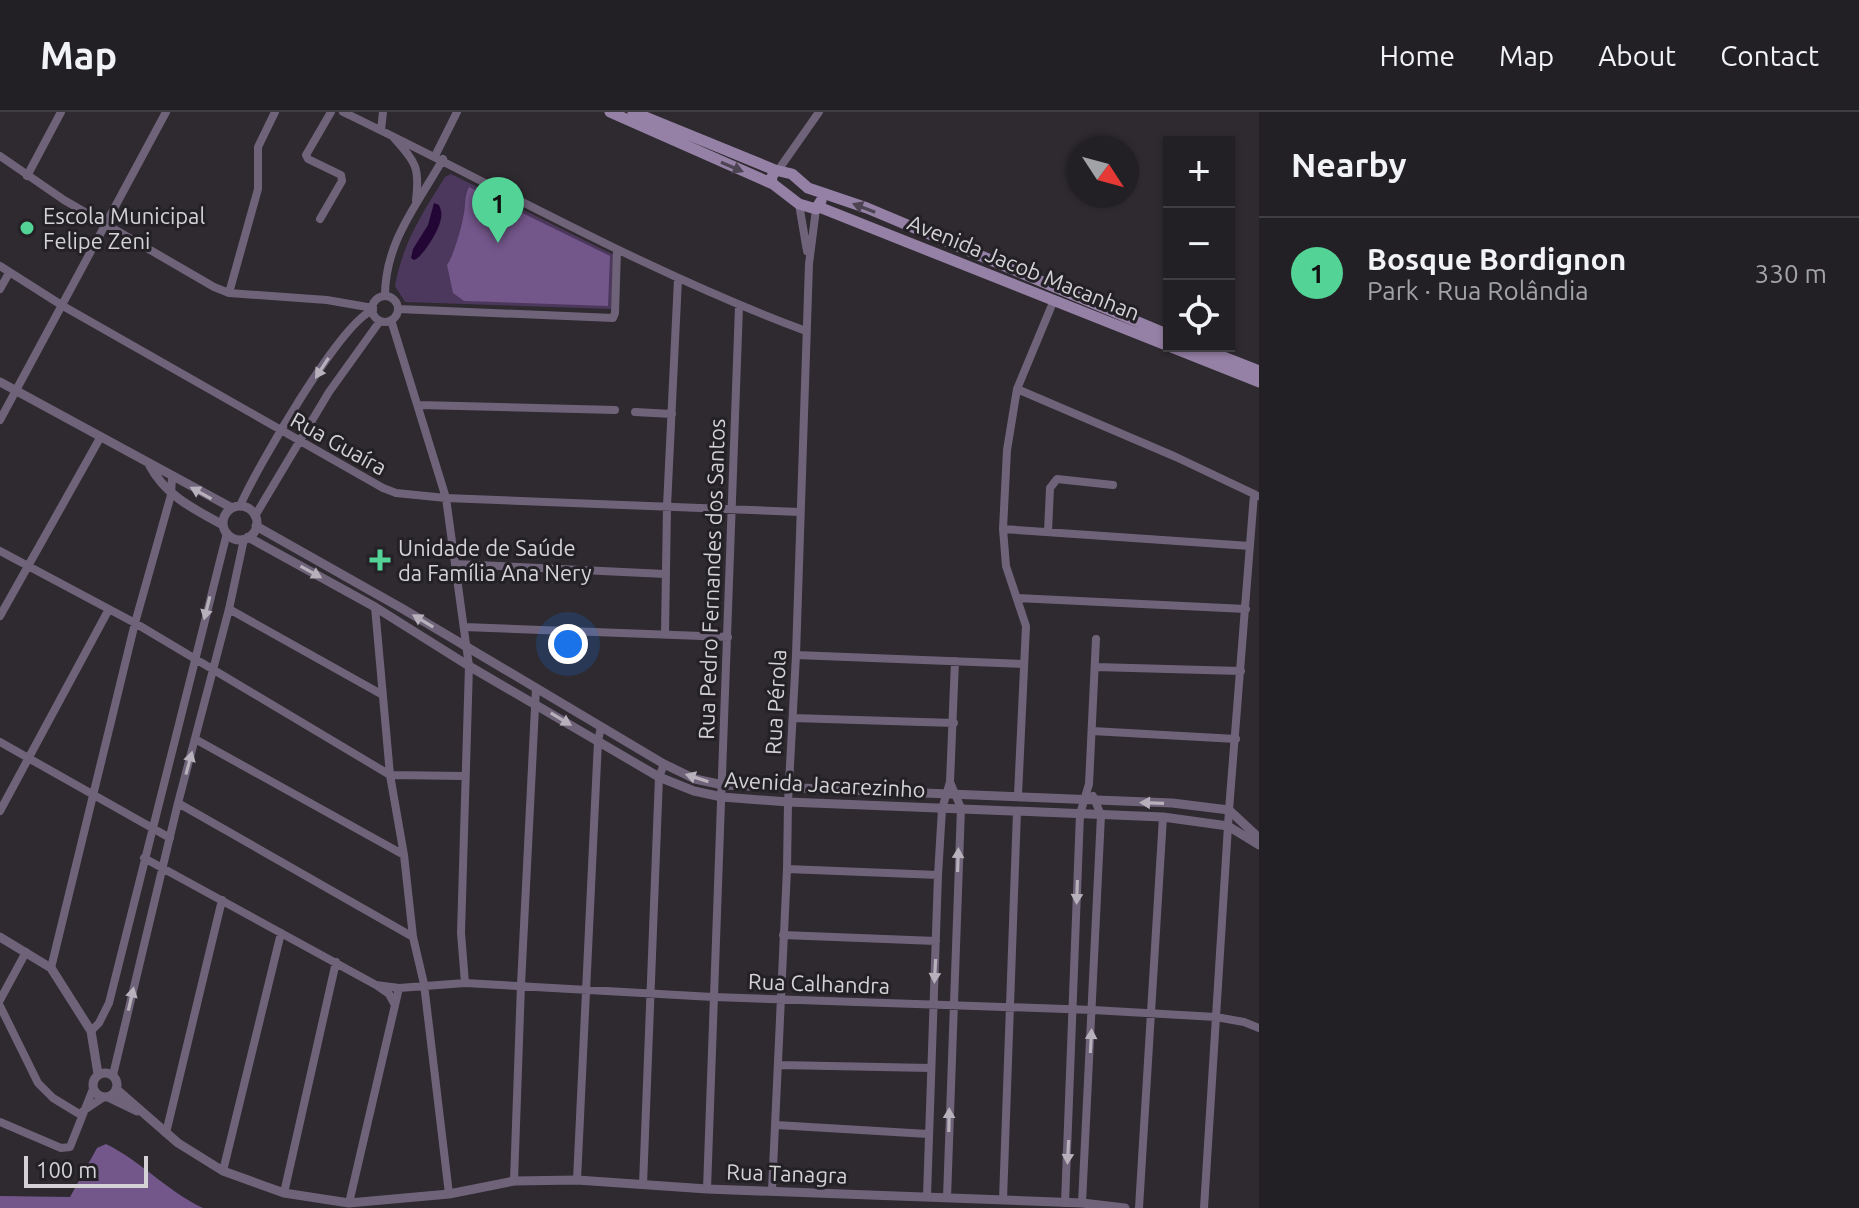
<!DOCTYPE html>
<html lang="en">
<head>
<meta charset="utf-8">
<style>
  body { margin:0; font-family:Ubuntu,sans-serif; background:#2a282c; color:#f1f3f6 }
  .controls { position:absolute; right:24px; top:24px; display:grid; overflow:hidden; border-radius:0px; box-shadow:0 2px 6px #0004 }
  .controls button { width:72px; height:72px; display:grid; place-items:center; padding:0; border:0; border-bottom:2px solid #3f3e41; background:#222024; color:#f1f3f6; font:40px sans-serif }
  .compass { position:absolute; left:1067px; top:24px; width:72px; height:72px; border-radius:50%; background:#222024; box-shadow:0 2px 6px #0004; rotate:126deg }
  .scale { position:absolute; left:24px; bottom:20px; width:124px; box-sizing:border-box; padding-left:8px; border:4px solid #d4d2d5; border-top:0; font-size:22px; line-height:28px; white-space:nowrap; color:#d4d2d5; -webkit-text-stroke:6px #242126; paint-order:stroke }
  .you { position:absolute; left:568px; top:532px; width:28px; height:28px; margin:-20px; border:6px solid #fff; border-radius:50%; background:#1a73e8; box-shadow:0 0 0 12px #1a73e833 }
  .badge { display:grid; place-items:center; width:52px; height:52px; border-radius:50%; background:#54d396; color:#111; font-size:26px; font-weight:700 }
  .pin { position:absolute; translate:-50% -66px; filter:drop-shadow(0 2px 4px #0008) }
  .pin::after { content:''; position:absolute; top:42px; width:28px; height:24px; background:inherit; clip-path:polygon(0 0,100% 0,50% 100%) }
  .list { margin:0; padding:0; list-style:none }
  h2 { display:flex; justify-content:space-between; align-items:center; height:104px; margin:0; padding:0 32px; font-size:34px }
  h2 small { font-size:26px; font-weight:400; color:#a2a3a6 }
  .list li { display:grid; grid-template-columns:52px 1fr auto; gap:24px; align-items:center; box-sizing:border-box; height:112px; padding:0 32px; border-top:2px solid #3f3e41 }
  .list b { display:block; font-size:30px; white-space:nowrap }
  .list p { margin:0; font-size:26px; white-space:nowrap; color:#a2a3a6 }
  .list em { font-size:26px; font-style:normal; color:#a2a3a6 }
  .icon { flex:none; width:44px; height:44px; fill:none; stroke:currentColor; stroke-width:2; stroke-linecap:round; stroke-linejoin:round }
  .map { position:relative; flex:none; width:1259px; height:1096px; overflow:hidden }
  header { display:flex; align-items:center; gap:48px; box-sizing:border-box; height:112px; padding:0 40px; background:#222024; border-bottom:2px solid #3f3e41 }
  header strong { font-size:38px }
  nav { display:flex; gap:44px; margin-inline-start:auto; font-size:28px }
  main { display:flex }
  aside { flex:1; background:#222024 }
  .map>svg:first-child { display:block }
  .green { fill:#4c385c }
  .forest { fill:#73568a }
  .water { fill:#230635 }
  .lines { fill:none; stroke-linecap:round; stroke-linejoin:round }
  .minor { stroke:#6f637a; stroke-width:8 }
  .tertiary { stroke:#6f637a; stroke-width:9 }
  .secondary { stroke:#9581a6; stroke-width:11 }
  .oneway { fill:#4c4353 }
  .oneway2 { fill:#b6b1ba }
  .poi-dot { fill:#54d396; stroke:#242126; stroke-width:3 }
  .labels { text-anchor:middle; dominant-baseline:central; stroke-width:6; stroke-linejoin:round; paint-order:stroke }
  .poi-label { font-size:22px; fill:#d4d2d5; stroke:#242126; text-anchor:start }
  .street-label { font-size:22px; fill:#d4d2d5; stroke:#242126 }
</style>
</head>
<body>
<header>
<strong>Map</strong>
<nav><a>Home</a><a>Map</a><a>About</a><a>Contact</a></nav>
</header>
<main>
<div class="map">
<svg width="1259" height="1096" viewBox="0 0 1259 1096">
  <rect width="100%" height="100%" fill="#2e2a30"/>
  <!-- green -->
  <path class="green" d="M 451,62 L 614,143 L 611,197 L 405,190 L 395,174 C 403,130 422,102 445,65 Z"/>
  <!-- forest -->
  <path class="forest" d="M 469,75 L 610,144 L 608,194 L 464,189 L 453,181 L 447,153 C 454,143 462,114 464,101 C 466,91 464,85 469,75 Z
    M 106,1032 C 141,1049 167,1079 203,1096 L 0,1096 L 0,1084 L 70,1085 L 97,1036 Z"/>
  <!-- water -->
  <path class="water" d="M 434,91 L 439,93 C 441,98 442,100 441,106 C 440,117 423,145 414,148 L 411,146 L 413,137 L 428,113 Z"/>
  <g class="lines">
    <!-- minor -->
    <path class="minor" d="M 343,0 C 497,74 646,160 806,219
      M 381,18 L 383,0
      M 394,26 C 416,50 420,56 416,88
      M 0,44 L 64,88 L 214,175 L 229,181 L 327,188 L 373,196
      M 435,44 L 457,0
      M 779,57 L 819,0
      M 27,64 L 61,0
      M 799,92 L 807,139
      M 320,107 L 342,69 L 341,63 L 308,47 L 306,43 L 331,0
      M 0,154 L 63,194 L 383,376 L 396,381 L 446,386 L 800,400
      M 0,177 L 9,161
      M 229,181 L 258,77 L 258,35 L 275,0
      M 385,184 C 385,130 417,93 443,47
      M372 197a13 13 0 1 1 26 0a13 13 0 1 1-26 0Z
      M 398,197 L 613,206 L 615,201 L 617,138
      M 391,208 L 446,386 L 469,554 L 461,821 L 465,871
      M 1017,277 L 1176,345 L 1258,384
      M 419,293 L 615,298
      M 635,300 L 672,302
      M 0,308 L 166,0
      M 240,394 C 256,357 340,211 373,198
      M 255,404 L 329,280 L 380,209
      M 1003,417 L 1250,434
      M 1048,420 L 1050,376 L 1057,367 L 1113,373
      M 0,439 L 135,511 L 390,663 L 464,664
      M 455,452 L 665,462
      M 1017,486 L 1246,497
      M 375,495 L 390,663 L 404,743 L 413,825 L 424,872 L 449,1082
      M 229,497 L 381,582
      M 0,504 L 100,326
      M 464,515 L 728,525
      M 665,522 L 667,394 L 678,167
      M 796,543 L 1024,552
      M 1095,555 L 1241,559
      M 793,606 L 954,611
      M 1092,619 L 1236,627
      M 195,627 L 404,743
      M 0,630 L 170,726
      M 1018,683 L 1026,514 L 1006,454 L 1003,417 L 1007,338 L 1017,277 L 1054,188
      M 178,691 L 413,825
      M 0,699 L 109,497
      M 144,746 L 376,873 L 389,882 L 395,893
      M 787,757 L 938,763
      M 783,823 L 936,829
      M 51,856 L 135,511 L 171,383 L 172,365
      M 376,873 L 399,876 L 465,871 L 713,885 L 1093,898 L 1216,905 L 1244,910 L 1259,916
      M 0,888 L 26,840
      M 0,894 L 38,971 L 53,986 L 81,1003
      M 91,919 L 99,911 L 109,891 L 227,421
      M 779,953 L 931,956
      M 113,963 L 178,691 L 229,497 L 244,427
      M 83,999 L 104,985
      M 0,1010 L 61,1036 L 70,1035 L 93,977
      M 776,1013 L 928,1022
      M 166,1021 L 222,788
      M 223,1059 L 281,821
      M 577,1068 L 598,629 L 601,615
      M 514,1069 L 521,873 L 536,576
      M 643,1073 L 659,665 L 664,652
      M 707,1077 L 739,194
      M 772,1078 L 787,757 L 788,690 L 796,543 L 809,152 L 816,97
      M 284,1081 L 336,850
      M 927,1084 L 938,763 L 942,697 L 950,670 L 955,549
      M 947,1086 L 961,696 L 950,670
      M 1003,1088 L 1017,699
      M 349,1091 L 399,876
      M 1065,1091 L 1080,702 L 1089,672 L 1096,527
      M 1082,1091 L 1101,703 L 1093,684
      M 1139,1096 L 1163,705
      M 1204,1096 L 1229,698 L 1254,382"/>
    <!-- tertiary -->
    <path class="tertiary" d="M 0,270 L 232,396
      M 150,354 C 166,384 194,397 223,413
      M223 411a17 17 0 1 1 34 0a17 17 0 1 1-34 0Z
      M 256,414 L 403,497 L 664,652 L 695,667 L 723,673 L 1172,691 L 1229,698 L 1259,726
      M 248,425 L 375,495 L 469,554 L 659,665 L 694,679 L 722,685 L 788,690 L 1163,705 L 1228,714 L 1259,733
      M 0,825 L 51,856 L 91,919 L 98,962
      M93 973a12 12 0 1 1 24 0a12 12 0 1 1-24 0Z
      M 116,977 L 178,1031 L 223,1059 L 284,1081 L 349,1091 L 449,1082 L 514,1069 L 577,1068 L 707,1077 L 1082,1091 L 1125,1096
      M 108,985 L 137,999"/>
    <!-- secondary -->
    <path class="secondary" d="M 610,0 L 773,72 L 799,92 L 816,97 L 821,89
      M 633,0 L 775,58
      M 773,72 L 771,67 L 775,58 L 792,62 L 808,76 L 867,96 L 1169,223
      M 819,95 L 1259,270
      M 1196,234 L 1259,259"/>
  </g>
  <!-- one-way arrows -->
  <defs><path id="oneway-solid" d="M-6-.8H1V-3.2L6.5 0L1 3.2V.8H-6Z" transform="scale(2)"/></defs>
  <g class="oneway">
    <use href="#oneway-solid" transform="translate(732 55) rotate(23)"/>
    <use href="#oneway-solid" transform="translate(864 96) rotate(-159)"/>
  </g>
  <g class="oneway2">
    <use href="#oneway-solid" transform="translate(322 256) rotate(123)"/>
    <use href="#oneway-solid" transform="translate(201 381) rotate(-151)"/>
    <use href="#oneway-solid" transform="translate(311 460) rotate(29)"/>
    <use href="#oneway-solid" transform="translate(207 496) rotate(104)"/>
    <use href="#oneway-solid" transform="translate(423 509) rotate(-149)"/>
    <use href="#oneway-solid" transform="translate(561 607) rotate(31)"/>
    <use href="#oneway-solid" transform="translate(189 651) rotate(-75)"/>
    <use href="#oneway-solid" transform="translate(697 666) rotate(-162)"/>
    <use href="#oneway-solid" transform="translate(1152 691) rotate(-178)"/>
    <use href="#oneway-solid" transform="translate(958 748) rotate(-88)"/>
    <use href="#oneway-solid" transform="translate(1077 780) rotate(92)"/>
    <use href="#oneway-solid" transform="translate(935 859) rotate(93)"/>
    <use href="#oneway-solid" transform="translate(131 887) rotate(-77)"/>
    <use href="#oneway-solid" transform="translate(1091 929) rotate(-87)"/>
    <use href="#oneway-solid" transform="translate(949 1008) rotate(-89)"/>
    <use href="#oneway-solid" transform="translate(1068 1040) rotate(93)"/>
  </g>
  <!-- markers -->
  <g class="poi-dot">
    <circle cx="27" cy="116" r="8"/>
    <path d="M376 436h8v8h8v8h-8v8h-8v-8h-8v-8h8z"/>
  </g>
  <g class="labels">
    <!-- poi labels -->
    <g class="poi-label">
      <text x="43" y="103">Escola Municipal<tspan x="43" dy="25">Felipe Zeni</tspan></text>
      <text x="398" y="435">Unidade de Saúde<tspan x="398" dy="25">da Família Ana Nery</tspan></text>
    </g>
    <!-- street labels -->
    <g class="street-label">
      <text transform="translate(1024 155) rotate(22)">Avenida Jacob Macanhan</text>
      <text transform="translate(339 331) rotate(29)">Rua Guaíra</text>
      <text transform="translate(711 467) rotate(-88)">Rua Pedro Fernandes dos Santos</text>
      <text transform="translate(775 590) rotate(-87)">Rua Pérola</text>
      <text transform="translate(825 672) rotate(3)">Avenida Jacarezinho</text>
      <text transform="translate(819 871) rotate(2)">Rua Calhandra</text>
      <text transform="translate(787 1061) rotate(2)">Rua Tanagra</text>
    </g>
  </g>
</svg>
<div class="controls">
<button>+</button>
<button>−</button>
<button><svg class="icon" aria-label="locate" viewBox="0 0 24 24"><circle cx="12" cy="12" r="6"/><path d="M12 2v4M12 18v4M2 12h4M18 12h4"/></svg></button>
</div>
<svg class="compass" viewBox="-18 -18 36 36"><path d="M0-13l5 13h-10z" fill="#e53935"/><path d="M0 13l5-13h-10z" fill="#a2a3a6"/></svg>
<div class="scale">100 m</div>
<div class="you"></div>
<div class="pin badge" style="left:498px;top:131px">1</div>
</div>
<aside>
<h2>Nearby<small></small></h2>
<ul class="list">
<li><span class="badge">1</span><div><b>Bosque Bordignon</b><p>Park · Rua Rolândia</p></div><em>330 m</em></li>
</ul>
</aside>
</main>
</body>
</html>
